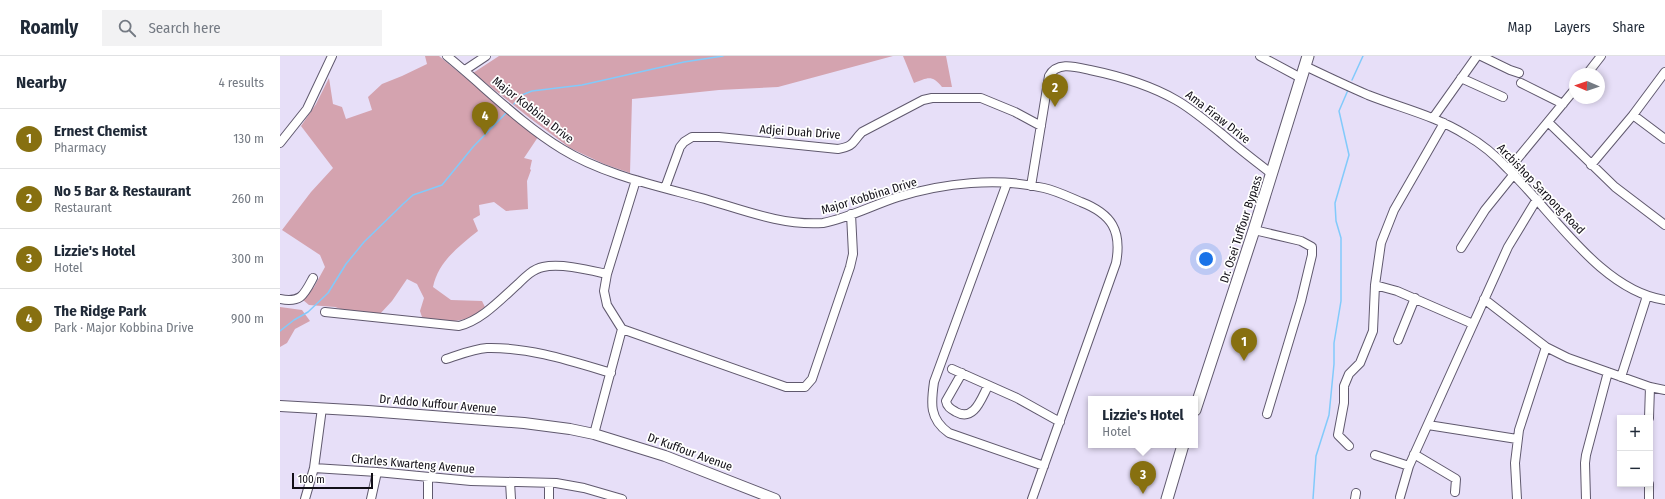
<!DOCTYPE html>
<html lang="en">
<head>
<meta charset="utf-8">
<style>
  body { margin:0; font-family:"Fira Sans Condensed",sans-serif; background:#f2f2f3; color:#1f2937 }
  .controls { position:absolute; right:12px; bottom:12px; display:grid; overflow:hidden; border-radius:0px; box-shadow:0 2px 6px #0003 }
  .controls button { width:36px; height:36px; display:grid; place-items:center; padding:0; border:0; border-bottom:1px solid #e0e1e3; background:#fff; color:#1f2937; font:20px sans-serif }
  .compass { position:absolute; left:1289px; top:12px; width:36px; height:36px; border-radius:50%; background:#fff; box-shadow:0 2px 6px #0003; rotate:272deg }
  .scale { position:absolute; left:12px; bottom:10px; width:81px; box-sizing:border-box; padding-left:4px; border:2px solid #120f17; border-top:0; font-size:11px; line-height:14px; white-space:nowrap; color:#120f17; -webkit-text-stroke:3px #fff; paint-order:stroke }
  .you { position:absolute; left:926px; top:203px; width:14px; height:14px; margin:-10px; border:3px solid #fff; border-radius:50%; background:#1a73e8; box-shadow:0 0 0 6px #1a73e833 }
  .badge { display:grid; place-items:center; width:26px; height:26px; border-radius:50%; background:#877010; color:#fff; font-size:13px; font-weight:700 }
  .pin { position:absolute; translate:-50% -33px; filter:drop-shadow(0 1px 2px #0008) }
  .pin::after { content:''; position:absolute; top:21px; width:14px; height:12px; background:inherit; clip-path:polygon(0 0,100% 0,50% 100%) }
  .popup { position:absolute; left:808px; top:340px; width:110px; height:52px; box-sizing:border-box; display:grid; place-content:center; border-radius:0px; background:#fff; filter:drop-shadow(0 1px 3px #0005); font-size:13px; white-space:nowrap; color:#747a83 }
  .popup b { font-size:15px; color:#1f2937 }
  .popup::after { content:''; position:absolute; left:50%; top:100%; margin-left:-8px; border:8px solid transparent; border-top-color:#fff }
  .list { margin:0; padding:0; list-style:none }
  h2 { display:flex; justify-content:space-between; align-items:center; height:52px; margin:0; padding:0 16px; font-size:17px }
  h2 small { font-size:13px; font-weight:400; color:#747a83 }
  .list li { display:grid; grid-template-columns:26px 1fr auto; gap:12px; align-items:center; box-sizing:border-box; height:60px; padding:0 16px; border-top:1px solid #e0e1e3 }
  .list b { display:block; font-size:15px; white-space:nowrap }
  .list p { margin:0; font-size:13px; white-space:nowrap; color:#747a83 }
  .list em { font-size:13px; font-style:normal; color:#747a83 }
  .icon { flex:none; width:22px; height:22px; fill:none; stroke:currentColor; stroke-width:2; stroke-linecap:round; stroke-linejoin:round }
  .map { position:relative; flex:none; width:1385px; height:443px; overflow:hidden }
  header { display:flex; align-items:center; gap:24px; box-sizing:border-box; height:56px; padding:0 20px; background:#fff; border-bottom:1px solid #e0e1e3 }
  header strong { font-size:19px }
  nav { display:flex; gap:22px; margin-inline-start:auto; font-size:14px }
  .search { width:280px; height:36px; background:#f2f2f3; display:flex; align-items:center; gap:10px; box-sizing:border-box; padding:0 14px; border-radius:0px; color:#747a83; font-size:15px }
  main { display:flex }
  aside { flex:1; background:#fff }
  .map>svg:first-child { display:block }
  .green { fill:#d4a3af }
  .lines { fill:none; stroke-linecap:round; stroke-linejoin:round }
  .stream { stroke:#82cafb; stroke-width:1.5 }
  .minor-casing { stroke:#60596e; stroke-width:10 }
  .major-casing { stroke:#60596e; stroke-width:12 }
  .highway-casing { stroke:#60596e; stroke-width:13 }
  .minor { stroke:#fff; stroke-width:8 }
  .major { stroke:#fff; stroke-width:10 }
  .highway { stroke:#fff; stroke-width:11 }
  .labels { text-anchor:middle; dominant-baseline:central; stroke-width:3.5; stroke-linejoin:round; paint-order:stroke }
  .street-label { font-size:12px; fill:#120f17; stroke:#fff }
</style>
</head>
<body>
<header>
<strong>Roamly</strong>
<div class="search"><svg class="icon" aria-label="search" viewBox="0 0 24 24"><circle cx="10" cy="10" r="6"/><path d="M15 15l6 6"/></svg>Search here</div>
<nav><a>Map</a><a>Layers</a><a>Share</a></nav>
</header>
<main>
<aside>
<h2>Nearby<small>4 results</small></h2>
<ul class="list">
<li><span class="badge">1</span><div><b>Ernest Chemist</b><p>Pharmacy</p></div><em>130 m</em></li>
<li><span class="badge">2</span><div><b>No 5 Bar &amp; Restaurant</b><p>Restaurant</p></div><em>260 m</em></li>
<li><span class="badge">3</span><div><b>Lizzie's Hotel</b><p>Hotel</p></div><em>300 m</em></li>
<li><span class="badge">4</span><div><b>The Ridge Park</b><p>Park · Major Kobbina Drive</p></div><em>900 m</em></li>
</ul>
</aside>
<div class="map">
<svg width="1385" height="443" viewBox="0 0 1385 443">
  <rect width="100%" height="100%" fill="#e7dff8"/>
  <!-- green -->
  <path class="green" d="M 145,0 L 159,0 L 258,81 L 244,102 L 252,104 L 250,113 L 251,114 L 247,125 L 248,153 L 226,155 L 214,146 L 199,149 L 200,159 L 193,163 L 198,175 C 179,190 158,206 153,231 L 171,244 L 202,245 L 205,251 C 202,253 198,257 195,259 C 184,266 153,268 142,261 L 140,255 L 144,242 L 137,228 L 127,223 L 112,245 L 99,259 L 72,257 L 55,251 L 29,249 L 23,244 L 34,231 L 45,211 L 40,199 L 2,174 L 31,136 L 53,112 L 21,70 L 36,48 L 49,22 L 53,48 L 62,51 L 66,63 L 92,54 L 88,41 L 102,28 L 122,20 L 147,8 Z
    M 219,0 L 613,0 L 498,31 L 439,34 L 352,43 L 350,117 L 324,108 L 290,92 L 251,63 L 193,17 Z
    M 623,0 L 666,0 L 672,31 L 662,31 C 652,18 647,22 634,27 Z
    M 0,251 L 22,254 L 30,265 L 15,273 L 7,287 L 0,291 Z"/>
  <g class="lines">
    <!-- stream -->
    <path class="stream" d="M 1072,24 L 1083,0
      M 234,48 L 242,39 L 252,35 L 302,29 L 404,6 L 443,0
      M 0,275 L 14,264 L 28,256 L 48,237 L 66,208 L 84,186 L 123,148 L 133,139 L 162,129 L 193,91 L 227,56
      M 1033,443 L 1036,400 L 1049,359 L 1054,308 L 1054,287 L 1061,245 L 1061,182 L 1056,165 L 1055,147 L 1069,99 L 1059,55 L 1068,34"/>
    <defs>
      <path id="minor" d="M 167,0 C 205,31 241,68 282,93 C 324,119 378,130 425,143 C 463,154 503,170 543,167 C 569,162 593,149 618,141 C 664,127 717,121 764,132 C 777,135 789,141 801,146 C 832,158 842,175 836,207 L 752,443
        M 980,0 L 1021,22
        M 1201,0 L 1230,14 L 1239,17
        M 1025,10 C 1046,20 1067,30 1088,39 C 1121,52 1156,60 1186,79 C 1202,88 1216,100 1228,113 C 1272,155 1321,235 1385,244
        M 185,14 L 206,0
        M 1307,18 L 1321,0
        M 1181,22 L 1223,41
        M 1241,27 L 1283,48
        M 1353,59 L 1385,83
        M 1153,62 L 1197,0
        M 1268,66 L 1335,131 L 1385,169
        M 0,87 L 27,53 L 52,0
        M 1311,109 L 1353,59 L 1385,16
        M 1229,113 L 1295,33
        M 727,127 L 654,326 C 651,347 649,363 669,377 L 764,410
        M 751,130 L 769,20 C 777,5 796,11 810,14 C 839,20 870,29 896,44 C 912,53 927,66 942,78 C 958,92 975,105 992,118
        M 385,132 L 400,91 L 404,86 L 412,81 L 439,81 L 558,93 C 575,90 572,86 582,76 L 643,44 L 652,42 L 701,42 L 735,56 L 761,70
        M 974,174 L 1021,185 L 1032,191 L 1032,199 L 1021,245 L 987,358
        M 1181,192 L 1205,154 L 1234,118
        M 1095,229 L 1117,235 L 1193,268
        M 0,243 C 21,247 24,239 33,222
        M 1204,243 L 1266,291 L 1288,302 L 1370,331 L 1385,334
        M 45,256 L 179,270 C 202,264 220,244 238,228 C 245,221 253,213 263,211 C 281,207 309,214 327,218
        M 342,273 L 506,331 L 525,331 L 532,323 L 570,211 L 573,198 L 571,158
        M 1118,284 L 1135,242
        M 166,303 C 179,299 193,293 207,292 C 249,291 291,305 331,317
        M 672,313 L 737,342 L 780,366
        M 682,317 L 666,345 C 667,351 671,353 676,356 C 694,366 701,343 708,330
        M 1341,321 L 1367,240
        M 1369,362 L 1370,331
        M 1148,369 L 1237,383
        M 314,378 L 342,273 L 327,249 L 324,235 L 327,218 L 356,124
        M 1069,390 L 1058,379 L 1064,347 L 1064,330 L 1069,318 L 1080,307 L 1093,275 L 1095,229 L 1101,187 L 1114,154 L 1164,67
        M 1134,398 L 1176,423 L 1175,436
        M 1095,399 L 1129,410
        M 34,412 L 97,416 L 191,425 L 276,427 L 304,432 L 342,443
        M 230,426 L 231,443
        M 1369,428 L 1369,443
        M 1120,441 L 1129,410 L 1228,191 L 1257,143
        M 25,443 L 34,412 L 42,352
        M 91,443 L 97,416
        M 148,443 L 148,422
        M 269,443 L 269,427
        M 1075,443 L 1076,437
        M 1237,443 L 1235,407 L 1239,374 L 1266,291
        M 1306,443 L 1305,407 L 1306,399 L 1328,316"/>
      <path id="major" d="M 0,350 L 88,355 L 244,367 L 290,373 L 314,378 L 385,400 L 495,443"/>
      <path id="highway" d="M 915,354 L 974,174 L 1028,0
        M 887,443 L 903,389"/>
    </defs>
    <!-- minor casing -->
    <use href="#minor" class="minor-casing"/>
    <!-- major casing -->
    <use href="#major" class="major-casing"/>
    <!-- highway casing -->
    <use href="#highway" class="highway-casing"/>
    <!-- minor -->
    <use href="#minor" class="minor"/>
    <!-- major -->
    <use href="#major" class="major"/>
    <!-- highway -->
    <use href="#highway" class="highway"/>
  </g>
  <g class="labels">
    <!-- street labels -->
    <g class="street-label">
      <text transform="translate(253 54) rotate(38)">Major Kobbina Drive</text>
      <text transform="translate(938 61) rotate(38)">Ama Firaw Drive</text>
      <text transform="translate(520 76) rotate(4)">Adjei Duah Drive</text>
      <text transform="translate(1261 133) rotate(46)">Arcbishop Sarpong Road</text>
      <text transform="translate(589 140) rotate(-17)">Major Kobbina Drive</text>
      <text transform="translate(961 173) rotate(-72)">Dr. Osei Tuffour Bypass</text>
      <text transform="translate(158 348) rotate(5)">Dr Addo Kuffour Avenue</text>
      <text transform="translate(410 396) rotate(20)">Dr Kuffour Avenue</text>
      <text transform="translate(133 408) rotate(5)">Charles Kwarteng Avenue</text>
    </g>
  </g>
</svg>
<div class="controls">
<button>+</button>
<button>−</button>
</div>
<svg class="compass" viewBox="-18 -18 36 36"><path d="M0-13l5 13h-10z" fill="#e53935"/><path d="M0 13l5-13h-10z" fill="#747a83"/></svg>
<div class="scale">100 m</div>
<div class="you"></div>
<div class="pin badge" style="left:964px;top:305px">1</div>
<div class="pin badge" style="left:775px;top:51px">2</div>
<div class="pin badge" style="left:863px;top:438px">3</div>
<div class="popup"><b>Lizzie's Hotel</b>Hotel</div>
<div class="pin badge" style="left:205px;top:79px">4</div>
</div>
</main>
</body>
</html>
